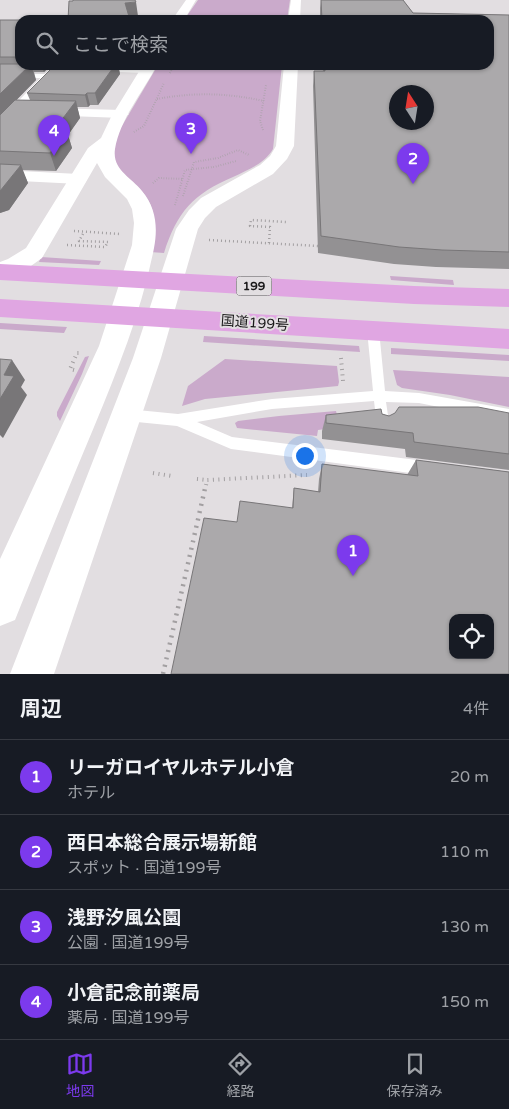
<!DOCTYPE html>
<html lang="ja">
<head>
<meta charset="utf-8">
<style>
  body { margin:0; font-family:"Varela Round","Noto Sans JP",sans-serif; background:#20242c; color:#f1f3f6 }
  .controls { position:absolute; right:15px; bottom:15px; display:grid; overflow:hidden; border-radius:10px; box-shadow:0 1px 4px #0004 }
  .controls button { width:45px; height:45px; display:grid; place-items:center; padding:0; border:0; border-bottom:1px solid #363941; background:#171b24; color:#f1f3f6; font:25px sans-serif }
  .compass { position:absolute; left:389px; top:85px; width:45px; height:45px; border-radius:50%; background:#171b24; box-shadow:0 1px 4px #0004; rotate:348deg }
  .you { position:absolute; left:304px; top:455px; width:18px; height:18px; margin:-12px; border:4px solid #fff; border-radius:50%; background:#1a73e8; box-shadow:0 0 0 8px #1a73e833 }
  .badge { display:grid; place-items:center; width:32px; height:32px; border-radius:50%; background:#7c3aed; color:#fff; font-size:16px; font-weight:700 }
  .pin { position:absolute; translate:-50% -41px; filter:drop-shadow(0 1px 2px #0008) }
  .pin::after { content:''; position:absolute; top:26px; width:18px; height:15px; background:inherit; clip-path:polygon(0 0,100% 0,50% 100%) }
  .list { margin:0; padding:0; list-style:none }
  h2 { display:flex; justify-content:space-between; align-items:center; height:65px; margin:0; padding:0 20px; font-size:21px }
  h2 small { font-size:16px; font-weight:400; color:#9ea1a6 }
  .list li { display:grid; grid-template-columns:32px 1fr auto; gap:15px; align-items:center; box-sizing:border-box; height:75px; padding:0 20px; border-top:1px solid #363941 }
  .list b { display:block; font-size:19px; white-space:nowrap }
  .list p { margin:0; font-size:16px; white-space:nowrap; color:#9ea1a6 }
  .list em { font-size:16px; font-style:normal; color:#9ea1a6 }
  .icon { flex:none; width:28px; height:28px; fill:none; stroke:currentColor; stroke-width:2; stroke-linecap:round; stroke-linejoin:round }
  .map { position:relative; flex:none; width:509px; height:674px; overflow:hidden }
  .search { position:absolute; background:#171b24; box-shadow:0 1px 4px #0004; left:15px; right:15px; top:15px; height:55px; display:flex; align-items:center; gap:12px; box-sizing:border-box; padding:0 18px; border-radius:15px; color:#9ea1a6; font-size:19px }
  .sheet { height:365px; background:#171b24 }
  nav { display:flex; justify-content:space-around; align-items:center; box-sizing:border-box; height:70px; border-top:1px solid #363941; background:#171b24; font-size:14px; color:#9ea1a6 }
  nav a { display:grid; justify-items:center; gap:2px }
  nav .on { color:#7c3aed }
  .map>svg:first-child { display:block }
  .green { fill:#caaacb }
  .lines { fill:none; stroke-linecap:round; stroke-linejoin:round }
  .path-far3 { stroke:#a29fa1; stroke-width:2; stroke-dasharray:0.5 2; stroke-linecap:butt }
  .path-far2 { stroke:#a29fa1; stroke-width:2.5; stroke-dasharray:1 3; stroke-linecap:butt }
  .path-far1 { stroke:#a29fa1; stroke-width:4; stroke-dasharray:1 4.5; stroke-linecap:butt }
  .path { stroke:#a29fa1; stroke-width:4.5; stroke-dasharray:2 5.5; stroke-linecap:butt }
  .service { fill:#fff; fill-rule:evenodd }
  .minor { fill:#fff; fill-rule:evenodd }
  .tertiary { fill:#fff; fill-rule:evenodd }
  .trunk { fill:#e0a6e2; fill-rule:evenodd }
  .wall { fill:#939193 }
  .shaded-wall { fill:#787678 }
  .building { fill:#aba9ab; stroke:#787678; fill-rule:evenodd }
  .labels { text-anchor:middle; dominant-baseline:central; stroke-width:4; stroke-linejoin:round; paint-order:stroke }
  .shield { fill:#e2dee1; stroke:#565456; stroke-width:1 }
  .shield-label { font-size:12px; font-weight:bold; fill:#1a191a }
  .street-label { font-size:14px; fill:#1a191a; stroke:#e2dee1 }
</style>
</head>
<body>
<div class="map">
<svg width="509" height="674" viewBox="0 0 509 674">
  <rect width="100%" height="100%" fill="#e2dee1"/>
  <!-- green -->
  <path class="green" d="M 198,0 L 290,0 L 287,20 L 184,20 Z
    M 158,65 L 282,65 L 273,149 C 264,164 249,169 233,177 C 193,194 177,212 164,253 L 150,252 C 151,241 154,228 153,216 C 153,195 129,180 115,167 L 113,141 Z
    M 41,257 L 101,261 L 99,265 L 39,262 Z
    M 390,276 L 453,280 L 454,285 L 391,280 Z
    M 0,323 L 67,327 L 64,333 L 0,329 Z
    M 204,336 L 359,346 L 360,352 L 203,342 Z
    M 391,348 L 509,355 L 509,361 L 391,354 Z
    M 89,356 L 82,374 L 60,421 L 57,416 L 57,412 L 85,357 Z
    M 225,359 L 337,366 L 339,382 L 338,386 L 205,399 L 182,406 L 188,386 Z
    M 393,370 L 509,377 L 509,407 L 450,395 L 402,388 L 397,385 Z
    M 336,411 L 340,427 L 318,430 L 317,436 L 237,428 L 235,423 L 238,421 L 279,416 Z"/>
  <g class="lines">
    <!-- path-far3 -->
    <path class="path-far3" d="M 170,73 L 174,65
      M 157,99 C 194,92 227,93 264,101
      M 263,130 L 260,121 L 266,85
      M 134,132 L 144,126 L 164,83
      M 153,183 L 159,178 L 183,179
      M 183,196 L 194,162 L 218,158 L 238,150 L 249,155
      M 175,205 L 185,170 L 214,167 L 236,161"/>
    <!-- path-far2 -->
    <path class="path-far2" d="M 74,231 L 120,234
      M 209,240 L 318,246
      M 269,243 L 270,227 L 250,226 L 251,220 L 286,222
      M 67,245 L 105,247 L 108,242 L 79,241 L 84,232"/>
    <!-- path-far1 -->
    <path class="path-far1" d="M 341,358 L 343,381
      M 74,370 L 70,369 L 77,353 L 81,353
      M 153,473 L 172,476
      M 197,479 L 207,480
      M 206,485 L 207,480 L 307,475"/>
    <!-- path -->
    <path class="path" d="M 163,674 L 206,484"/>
    <!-- service -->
    <path class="service" d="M 0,74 L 49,74 L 52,76 L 49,78 L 0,78 Z
      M 373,326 L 379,330 L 385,391 L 419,393 L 509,409 L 509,421 L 419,403 L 386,402 L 389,422 L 387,426 L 382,428 L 377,426 L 374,401 L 272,409 L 197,422 L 232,437 L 425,461 L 430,463 L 432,468 L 430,473 L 425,475 L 231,449 L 177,426 L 127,421 L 122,419 L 121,415 L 122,411 L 127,409 L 178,414 L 272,399 L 373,391 L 367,330 Z"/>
    <!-- minor -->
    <path class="minor" d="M 53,65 L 66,65 L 5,131 L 0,132 L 0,120 Z
      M 80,65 L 148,65 L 154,69 L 148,73 L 85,71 L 81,70 L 79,67 Z
      M 47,108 L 122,110 L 129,114 L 122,118 L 42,115 L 40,112 L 42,109 Z
      M 0,170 L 79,174 L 85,175 L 87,179 L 85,183 L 79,184 L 0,180 Z"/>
    <!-- tertiary -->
    <path class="tertiary" d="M 186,0 L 196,0 L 184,20 L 172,20 Z
      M 291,0 L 301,0 L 300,20 L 288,20 Z
      M 143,65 L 157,65 C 143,92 120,119 115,149 C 112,170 131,177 142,191 C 156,208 158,227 154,248 C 142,310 118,369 94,427 C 69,486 45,546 21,605 L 15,620 L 0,626 L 0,559 L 99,346 L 132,245 L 134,223 L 132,209 L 127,199 L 105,177 L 97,163 L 42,258 L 24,271 L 0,278 L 0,262 L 8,259 L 26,248 L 88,148 L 101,138 L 111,117 Z
      M 284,65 L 298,65 L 294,146 L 287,159 L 273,174 L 216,207 L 205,218 L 198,229 L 161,358 L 54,674 L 10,674 L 133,358 L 176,229 L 189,210 L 201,198 L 260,165 L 270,156 L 276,146 Z"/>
    <!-- trunk -->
    <path class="trunk" d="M 0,264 L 414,286 L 509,289 L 509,307 L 414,304 L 0,280 Z
      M 0,299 L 509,329 L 509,349 L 0,317 Z"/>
  </g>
  <!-- wall -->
  <path class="wall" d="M 321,0 L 403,0 L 413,13 L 509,15 L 509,269 L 436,267 L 394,264 L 318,253 L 313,86 L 314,71 L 323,71 L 322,65 L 489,65 L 489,20 L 320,20 L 320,8 Z
    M 129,16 L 130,20 L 20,20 L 20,65 L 51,65 L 44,72 L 34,72 L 36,80 L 16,100 L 30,100 L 27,93 L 55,65 L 118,65 L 120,74 L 98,105 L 90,105 L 88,107 L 77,107 L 80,118 L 68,135 L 72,148 L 56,171 L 22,170 L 28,183 L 9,210 L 0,213 L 0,20 L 68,20 L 138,16 Z
    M 509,413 L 509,470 L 406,457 L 405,449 L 322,439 L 322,431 L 326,415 L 382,414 L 389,416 Z
    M 416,460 L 509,472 L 237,522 L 292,508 L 294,488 L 318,492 L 319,479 L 322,464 L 407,475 Z"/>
  <!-- shaded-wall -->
  <path class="shaded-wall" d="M 136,2 L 138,16 L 127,16 L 125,3 Z
    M 30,65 L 31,65 L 36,80 L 0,117 L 0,94 Z
    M 41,65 L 51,65 L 44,72 Z
    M 115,65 L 118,65 L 120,74 L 98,105 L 95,93 Z
    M 87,93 L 90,105 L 88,107 L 85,95 Z
    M 76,101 L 80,118 L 68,135 L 72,148 L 56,171 L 50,153 L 54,130 Z
    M 21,165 L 28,183 L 9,210 L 0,213 L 0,191 Z
    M 12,360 L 25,380 L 21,387 L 27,395 L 3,438 L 0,435 L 0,399 L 4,375 Z"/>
  <!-- building -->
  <path class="building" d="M 73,0 L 135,0 L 136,2 L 125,3 L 130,20 L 20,20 L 20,57 L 0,57 L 0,20 L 68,20 L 69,1 L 73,1 Z
    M 321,0 L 403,0 L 413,13 L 509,15 L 509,252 L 442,250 L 399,247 L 321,236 L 314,71 L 325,71 L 324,65 L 489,65 L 489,20 L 322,20 ZM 396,92 L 426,92 L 426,122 L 396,122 Z
    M 0,64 L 20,64 L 20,65 L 30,65 L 0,94 Z
    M 55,65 L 115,65 L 95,93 L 87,93 L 85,95 L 27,93 Z
    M 15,100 L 76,101 L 54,130 L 67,130 L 50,153 L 0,151 L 0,115 Z
    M 0,164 L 21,165 L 0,191 Z
    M 0,359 L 12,360 L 4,375 L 14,376 L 0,399 Z
    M 399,407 L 478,407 L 509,413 L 509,454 L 414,442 L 413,433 L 326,423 L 326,415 L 381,409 L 382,414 L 389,416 L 395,413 Z
    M 416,460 L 509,472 L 509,674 L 171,674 L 204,518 L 237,522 L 240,501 L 293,508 L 294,488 L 320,492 L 322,464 L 418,476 ZM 453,618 L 490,618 L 490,655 L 453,655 Z"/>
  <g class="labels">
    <!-- shield labels -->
    <rect class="shield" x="236.5" y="276.5" width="35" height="19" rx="4"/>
    <g class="shield-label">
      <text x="254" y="286">199</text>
    </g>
    <!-- street labels -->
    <g class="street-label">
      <text transform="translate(255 323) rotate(4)">国道199号</text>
    </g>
  </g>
</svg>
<div class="controls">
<button><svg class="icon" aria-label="locate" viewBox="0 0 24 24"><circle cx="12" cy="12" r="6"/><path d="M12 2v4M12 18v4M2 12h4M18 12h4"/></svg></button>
</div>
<svg class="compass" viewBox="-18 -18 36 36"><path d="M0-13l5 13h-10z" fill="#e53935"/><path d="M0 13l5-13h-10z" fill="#9ea1a6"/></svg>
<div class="you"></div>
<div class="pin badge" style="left:353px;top:576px">1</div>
<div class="pin badge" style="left:413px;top:184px">2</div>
<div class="pin badge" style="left:191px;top:154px">3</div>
<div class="pin badge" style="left:54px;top:156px">4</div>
<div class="search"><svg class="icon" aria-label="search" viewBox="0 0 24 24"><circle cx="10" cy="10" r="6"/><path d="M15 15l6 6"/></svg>ここで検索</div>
</div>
<section class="sheet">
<h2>周辺<small>4件</small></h2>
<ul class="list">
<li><span class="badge">1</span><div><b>リーガロイヤルホテル小倉</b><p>ホテル</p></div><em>20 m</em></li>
<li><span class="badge">2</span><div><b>西日本総合展示場新館</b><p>スポット · 国道199号</p></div><em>110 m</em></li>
<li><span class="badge">3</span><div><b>浅野汐風公園</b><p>公園 · 国道199号</p></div><em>130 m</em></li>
<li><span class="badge">4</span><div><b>小倉記念前薬局</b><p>薬局 · 国道199号</p></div><em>150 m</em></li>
</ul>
</section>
<nav>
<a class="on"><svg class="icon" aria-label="map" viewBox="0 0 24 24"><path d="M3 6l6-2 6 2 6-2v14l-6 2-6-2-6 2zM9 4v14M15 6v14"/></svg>地図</a>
<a><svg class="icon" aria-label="directions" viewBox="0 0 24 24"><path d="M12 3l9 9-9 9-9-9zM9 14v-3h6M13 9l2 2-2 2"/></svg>経路</a>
<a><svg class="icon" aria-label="saved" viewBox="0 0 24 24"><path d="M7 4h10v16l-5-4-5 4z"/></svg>保存済み</a>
</nav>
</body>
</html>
